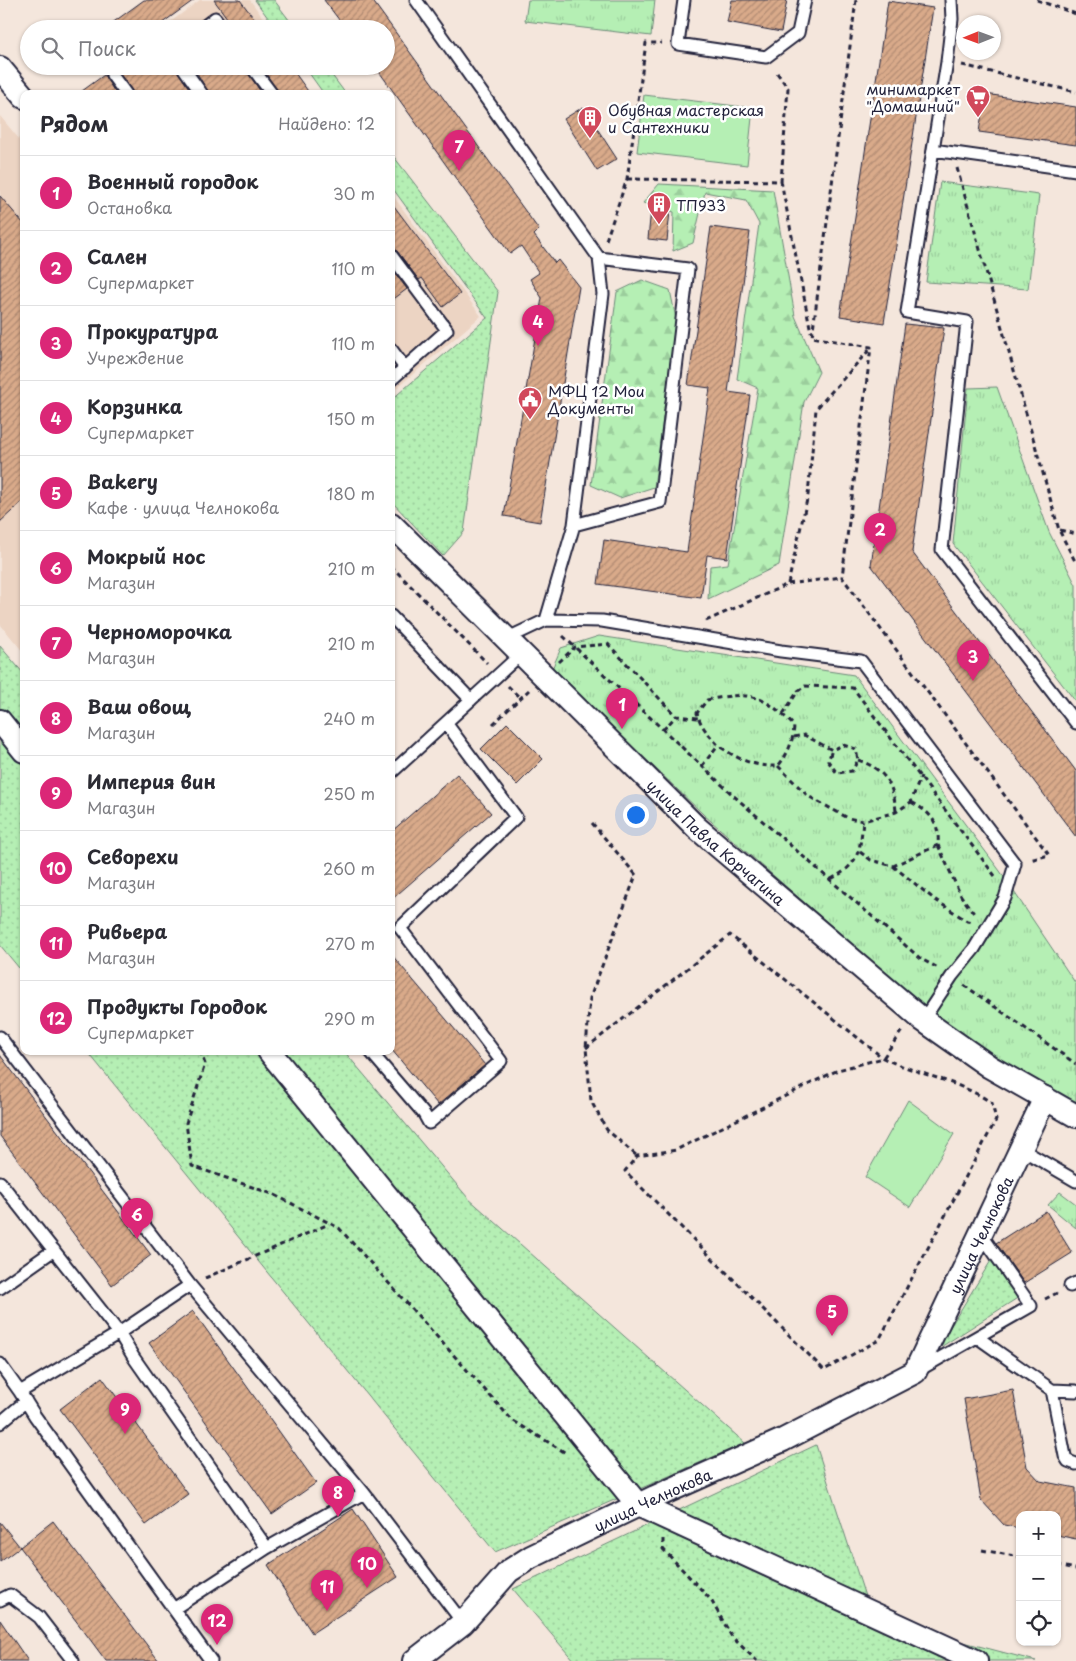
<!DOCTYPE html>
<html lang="ru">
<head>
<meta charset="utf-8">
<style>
  body { margin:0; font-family:"Playpen Sans",sans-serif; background:#f7f7f7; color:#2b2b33 }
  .controls { position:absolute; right:15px; bottom:15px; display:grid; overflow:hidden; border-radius:10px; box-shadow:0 1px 4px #0004 }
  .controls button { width:45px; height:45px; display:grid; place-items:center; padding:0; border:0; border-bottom:1px solid #e1e1e2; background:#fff; color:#2b2b33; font:25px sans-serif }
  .compass { position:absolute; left:956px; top:15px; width:45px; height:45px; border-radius:50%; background:#fff; box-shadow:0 1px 4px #0004; rotate:269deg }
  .you { position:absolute; left:635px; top:814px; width:18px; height:18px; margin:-12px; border:4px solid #fff; border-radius:50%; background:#1a73e8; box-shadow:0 0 0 8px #1a73e833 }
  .badge { display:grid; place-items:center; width:32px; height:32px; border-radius:50%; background:#db2777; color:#fff; font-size:16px; font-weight:700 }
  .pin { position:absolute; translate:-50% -41px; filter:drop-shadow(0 1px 2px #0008) }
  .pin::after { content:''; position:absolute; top:26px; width:18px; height:15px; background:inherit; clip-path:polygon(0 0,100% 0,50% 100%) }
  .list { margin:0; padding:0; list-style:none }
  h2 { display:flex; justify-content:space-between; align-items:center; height:65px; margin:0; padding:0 20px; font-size:21px }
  h2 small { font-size:16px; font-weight:400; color:#7c7c81 }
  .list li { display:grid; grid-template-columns:32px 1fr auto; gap:15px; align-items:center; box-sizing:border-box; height:75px; padding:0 20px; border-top:1px solid #e1e1e2 }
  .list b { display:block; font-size:19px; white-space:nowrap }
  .list p { margin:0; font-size:16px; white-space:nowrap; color:#7c7c81 }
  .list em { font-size:16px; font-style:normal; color:#7c7c81 }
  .icon { flex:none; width:28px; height:28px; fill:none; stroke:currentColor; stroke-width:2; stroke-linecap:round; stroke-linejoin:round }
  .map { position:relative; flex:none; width:1076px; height:1661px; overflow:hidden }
  .search { position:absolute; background:#fff; box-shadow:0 1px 4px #0004; left:20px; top:20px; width:375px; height:55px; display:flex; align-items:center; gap:12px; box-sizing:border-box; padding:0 18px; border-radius:28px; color:#7c7c81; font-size:19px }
  .panel { position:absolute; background:#fff; box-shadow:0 1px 4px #0004; left:20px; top:90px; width:375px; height:965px; border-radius:10px }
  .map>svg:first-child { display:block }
  .built { fill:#ecd4c3 }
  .grass { fill:url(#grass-dots); stroke:#6c8878 }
  .forest { fill:url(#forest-firs); stroke:#6c8878 }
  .park { fill:url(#park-tufts); stroke:#6c8878 }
  .pitch { fill:#b5efb4; stroke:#6c8878 }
  .building { fill:url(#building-hatch); stroke:#22223b }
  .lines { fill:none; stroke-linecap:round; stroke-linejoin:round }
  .service-casing { stroke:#22223b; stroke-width:15 }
  .minor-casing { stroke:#22223b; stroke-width:26 }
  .path { stroke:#22223b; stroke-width:3; stroke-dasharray:5 4; stroke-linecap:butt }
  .service { stroke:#fff; stroke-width:11 }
  .minor { stroke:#fff; stroke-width:22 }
  .labels { text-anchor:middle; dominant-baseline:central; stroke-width:5; stroke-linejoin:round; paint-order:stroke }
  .poi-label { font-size:15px; fill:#22223b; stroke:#fff; text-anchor:start }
  .street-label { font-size:15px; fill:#22223b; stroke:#fff }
</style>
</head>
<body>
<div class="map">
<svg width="1076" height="1661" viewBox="0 0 1076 1661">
  <defs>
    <pattern id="grass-dots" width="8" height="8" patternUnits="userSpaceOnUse" patternTransform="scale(1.25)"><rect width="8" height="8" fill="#b5efb4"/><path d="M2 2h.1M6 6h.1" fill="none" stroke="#9bcd9c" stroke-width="1.8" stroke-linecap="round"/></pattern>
    <pattern id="forest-firs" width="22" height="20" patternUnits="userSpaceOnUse" patternTransform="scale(1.25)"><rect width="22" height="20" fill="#b5efb4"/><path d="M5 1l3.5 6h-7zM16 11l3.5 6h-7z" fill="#9bcd9c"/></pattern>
    <pattern id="park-tufts" width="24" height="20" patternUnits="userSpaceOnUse" patternTransform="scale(1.25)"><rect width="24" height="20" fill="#b5efb4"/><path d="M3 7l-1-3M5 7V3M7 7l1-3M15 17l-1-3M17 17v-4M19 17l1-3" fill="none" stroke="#9bcd9c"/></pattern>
    <pattern id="building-hatch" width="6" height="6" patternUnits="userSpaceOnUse" patternTransform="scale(1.25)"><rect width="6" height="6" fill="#d9aa8a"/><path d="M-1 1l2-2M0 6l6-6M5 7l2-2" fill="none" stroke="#b08a72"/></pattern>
  </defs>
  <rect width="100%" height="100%" fill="#f4e6dc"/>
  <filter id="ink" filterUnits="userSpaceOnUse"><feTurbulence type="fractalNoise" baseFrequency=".02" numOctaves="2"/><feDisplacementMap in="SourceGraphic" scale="10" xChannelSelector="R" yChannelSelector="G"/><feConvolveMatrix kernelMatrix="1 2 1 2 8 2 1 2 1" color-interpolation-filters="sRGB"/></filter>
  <g filter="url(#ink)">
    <!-- built -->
    <path class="built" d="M 200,0 L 250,0 L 271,29 L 161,29 Z
      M 0,116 L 24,145 L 24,653 L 0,624 Z
      M 391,193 L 481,316 L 391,393 Z"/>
    <!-- grass -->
    <path class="grass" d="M 255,0 L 274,0 L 296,29 L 276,29 Z
      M 304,66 L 325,66 L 346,94 L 324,94 Z
      M 391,153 L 498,292 L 464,532 L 443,556 L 391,501 L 391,400 L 487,318 L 391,186 Z
      M 0,646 L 24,674 L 24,974 L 0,945 Z
      M 87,1051 L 344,1051 L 468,1198 L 745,1443 L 495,1552 Z
      M 992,1259 L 1019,1297 L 936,1350 Z
      M 816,1445 L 872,1618 L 1036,1661 L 574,1661 L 513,1589 Z"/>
    <!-- forest -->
    <path class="forest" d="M 659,184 L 773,190 L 795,316 L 819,372 L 804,402 L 779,565 L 708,599 L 710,566 L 728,564 L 758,388 L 737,379 L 759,224 L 746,200 L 705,192 L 693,243 L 673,251 L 674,212 L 643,203 Z
      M 642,280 L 670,290 L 676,319 L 654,487 L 620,498 L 591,485 L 617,292 Z"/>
    <!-- park -->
    <path class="park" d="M 528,0 L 655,0 L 651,36 L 525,21 Z
      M 940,182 L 1039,195 L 1028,289 L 926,282 Z
      M 997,387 L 1049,532 L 1076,585 L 1076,702 L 953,544 L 968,388 Z
      M 599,636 L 854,675 L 1000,871 L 1076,984 L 1076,1106 L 948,1028 L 704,815 L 552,669 L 561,648 Z
      M 1060,1192 L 1076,1204 L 1076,1228 L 1048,1205 Z"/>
    <!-- pitch -->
    <path class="pitch" d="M 644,95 L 753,108 L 747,165 L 637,152 Z
      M 908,1100 L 954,1134 L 910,1207 L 865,1177 Z"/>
    <!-- building -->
    <path class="building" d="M 144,0 L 194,0 L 154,29 L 104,29 Z
      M 214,0 L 240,0 L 262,29 L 235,29 Z
      M 324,0 L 372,0 L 539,230 L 534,235 L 555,263 L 558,260 L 579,287 L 540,522 L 504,516 L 542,298 L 530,279 L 539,273 L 521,246 L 510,254 L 375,66 L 386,66 L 386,29 L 346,29 Z
      M 732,0 L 787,0 L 781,32 L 727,22 Z
      M 888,1 L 933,8 L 884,323 L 840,316 Z
      M 118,66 L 174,66 L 193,94 L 133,94 L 115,68 Z
      M 193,66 L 244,66 L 262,94 L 209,94 Z
      M 261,66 L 290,66 L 310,94 L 279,94 Z
      M 104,75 L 116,94 L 78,94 Z
      M 985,94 L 1076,107 L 1076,145 L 979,132 Z
      M 583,107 L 617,159 L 597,171 L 564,119 Z
      M 0,196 L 24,224 L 24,500 L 0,522 Z
      M 391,202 L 460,294 L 443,307 L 422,278 L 419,280 L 397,251 L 391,248 Z
      M 651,209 L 670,211 L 667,241 L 648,239 Z
      M 711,227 L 750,232 L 728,392 L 750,395 L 727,558 L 707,555 L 701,598 L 598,584 L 604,540 L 687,552 L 710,388 L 688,385 Z
      M 391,268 L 407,289 L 391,301 Z
      M 905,324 L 944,328 L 912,552 L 1076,771 L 1076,837 L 871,565 Z
      M 507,723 L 543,759 L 517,785 L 481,749 Z
      M 457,774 L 491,813 L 391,900 L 391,832 Z
      M 391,954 L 485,1065 L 438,1105 L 391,1049 Z
      M 0,1055 L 151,1255 L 112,1285 L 0,1136 Z
      M 1046,1211 L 1072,1253 L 1024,1283 L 996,1243 Z
      M 193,1311 L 316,1483 L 272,1514 L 149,1343 Z
      M 102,1377 L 188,1494 L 146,1525 L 60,1409 Z
      M 1013,1390 L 1027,1467 L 1040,1481 L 1076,1488 L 1076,1539 L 1057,1535 L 1057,1515 L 1020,1515 L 1020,1528 L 1004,1525 L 981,1500 L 964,1399 Z
      M 353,1509 L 398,1577 L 312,1633 L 268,1565 Z
      M 53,1521 L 159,1661 L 106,1661 L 86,1634 L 20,1547 Z
      M 0,1522 L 20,1547 L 0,1562 Z
      M 0,1620 L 15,1642 L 28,1661 L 0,1661 Z"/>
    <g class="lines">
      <defs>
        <path id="service" d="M 416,0 L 599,258 L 603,294 L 574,525 L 546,620
          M 684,0 L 678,44 L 766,57 L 798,33 L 805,0
          M 951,0 L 952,19 L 947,62 L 907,312 L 967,322 L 942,550 L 1076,723
          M 201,29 L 215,18 L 223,29
          M 182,66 L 202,94
          M 251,66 L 272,94
          M 112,75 L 126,94
          M 933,150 L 1076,170
          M 391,255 L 447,330 L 391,380
          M 391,349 L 405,368
          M 574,525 L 660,502 L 688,269 L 599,258
          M 391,616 L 471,700
          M 506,639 L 546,620 L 602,621 L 781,651 L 861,661 L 1015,864 L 1005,898 L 974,949 L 952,976 L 923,1020
          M 391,773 L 521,654
          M 0,1037 L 190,1285 L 364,1493 L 463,1623
          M 370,1051 L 424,1114 L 429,1123 L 501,1061 L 400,928 L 516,817 L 446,723
          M 1021,1149 L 1076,1181
          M 0,1182 L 119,1333 L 190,1285
          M 1070,1286 L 1076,1283
          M 0,1288 L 54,1250
          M 977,1337 L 1052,1390 L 1076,1391
          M 0,1364 L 20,1392 L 119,1333 L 134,1358 L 267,1548
          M 919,1370 L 1031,1306 L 981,1234
          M 1052,1390 L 1065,1456 L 1068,1461 L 1076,1464
          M 20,1392 L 35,1416 L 211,1661
          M 0,1423 L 26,1401
          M 0,1600 L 10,1595 L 39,1617 L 73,1661
          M 175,1608 L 267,1548 L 364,1493"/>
        <g id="minor">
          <path d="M 0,68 L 24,97"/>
          <path id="s1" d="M 391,524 L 697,828 L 923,1020 L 990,1067 L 1076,1116"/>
          <path d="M 0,721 L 24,751"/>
          <path d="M 269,1051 L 638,1505 L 976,1661"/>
          <path id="s2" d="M 414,1661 L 463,1623 L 509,1571 L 531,1557 L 655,1497 L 783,1440 L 915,1372 L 1045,1098"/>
        </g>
      </defs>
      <!-- service casing -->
      <use href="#service" class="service-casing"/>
      <!-- minor casing -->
      <use href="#minor" class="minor-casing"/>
      <!-- path -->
      <path class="path" d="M 856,0 L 812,337 L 871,347 L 842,577 L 1049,855 L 1030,860
        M 1037,0 L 1076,14
        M 962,65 L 1076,92
        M 957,168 L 1059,530 L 1076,563
        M 627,179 L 781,181 L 788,88 L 775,70
        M 781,181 L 811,332
        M 606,240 L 627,179 L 646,43 L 662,43
        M 1060,530 L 1076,534
        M 391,566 L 487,663
        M 788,584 L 842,577
        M 706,621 L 788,584 L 808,495 L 816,409 L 870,349
        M 563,636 L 735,797 L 921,959 L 940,969
        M 559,662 L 575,647 L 608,644 L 676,716
        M 508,686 L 520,698
        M 783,714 L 798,691 L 805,686 L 853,688 L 995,876
        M 493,724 L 529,690
        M 663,730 L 676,716 L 698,718
        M 794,737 L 804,735 L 832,750 L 843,745 L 856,749 L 858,760 L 852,771 L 837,773 L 828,761 L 832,750
        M 858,760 C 885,769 894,785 896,812
        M 702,766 L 718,745 C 708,734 701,727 697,713 L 707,700 C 749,691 764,694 794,726 C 793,742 788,754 778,766 C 754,767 737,759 718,745
        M 778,766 L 808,796 L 848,818 L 863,821 L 896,812 L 911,802 L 921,776
        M 592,823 L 636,875 L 590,998 L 586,1048 L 591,1101 L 607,1130 L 637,1156
        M 938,845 L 961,896 L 976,916
        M 860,852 L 871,860 L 893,866 L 938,845 C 940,822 930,812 911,802
        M 893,866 L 934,899 L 967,921 L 972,922
        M 831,879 C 859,865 860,851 863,821
        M 964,985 L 1076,1064
        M 586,1048 L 730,935 L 883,1058 C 919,1075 960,1081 992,1103 L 996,1120 L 879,1340 L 824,1370 L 625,1171 L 637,1156 L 676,1150 L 838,1070 L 883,1058 L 903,1029
        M 200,1051 L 205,1064 L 186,1123 L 192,1166 L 275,1195 L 339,1228 L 512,1420 L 566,1453
        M 205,1278 L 329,1224
        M 1045,1299 L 1057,1293
        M 663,1539 L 663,1549 L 711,1600 L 732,1637 L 757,1661
        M 982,1550 L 1020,1557
        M 1057,1565 L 1076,1569"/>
      <!-- service -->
      <use href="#service" class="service"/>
      <!-- minor -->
      <use href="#minor" class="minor"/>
    </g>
  </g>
  <!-- icons -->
  <defs>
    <symbol id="supermarket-pin" viewBox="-11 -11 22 30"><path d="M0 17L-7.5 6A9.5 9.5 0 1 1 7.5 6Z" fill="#d1495b" stroke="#fff"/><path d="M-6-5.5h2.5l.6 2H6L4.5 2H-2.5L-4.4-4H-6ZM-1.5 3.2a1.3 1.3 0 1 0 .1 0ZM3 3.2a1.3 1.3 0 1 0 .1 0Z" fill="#fff"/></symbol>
    <symbol id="building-pin" viewBox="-11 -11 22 30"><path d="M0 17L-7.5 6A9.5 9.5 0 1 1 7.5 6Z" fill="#d1495b" stroke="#fff"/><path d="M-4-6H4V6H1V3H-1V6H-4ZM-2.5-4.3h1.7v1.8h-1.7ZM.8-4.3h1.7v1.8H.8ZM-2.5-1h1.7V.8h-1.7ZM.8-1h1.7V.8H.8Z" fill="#fff"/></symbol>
    <symbol id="civic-pin" viewBox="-11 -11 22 30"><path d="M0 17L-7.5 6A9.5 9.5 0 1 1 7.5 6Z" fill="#d1495b" stroke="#fff"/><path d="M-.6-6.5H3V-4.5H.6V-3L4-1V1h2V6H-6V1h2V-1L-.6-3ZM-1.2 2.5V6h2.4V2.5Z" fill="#fff"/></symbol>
  </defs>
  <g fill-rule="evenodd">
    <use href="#supermarket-pin" x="964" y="83" width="28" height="38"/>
    <use href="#building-pin" x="576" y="104" width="28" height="38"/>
    <use href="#building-pin" x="645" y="190" width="28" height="38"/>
    <use href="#civic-pin" x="516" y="385" width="28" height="38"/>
  </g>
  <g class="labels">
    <!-- poi labels -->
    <g class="poi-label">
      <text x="960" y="88" text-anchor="end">минимаркет<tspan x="960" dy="17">"Домашний"</tspan></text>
      <text x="608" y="109">Обувная мастерская<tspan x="608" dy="17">и Сантехники</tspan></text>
      <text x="676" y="204">ТП933</text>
      <text x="548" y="390">МФЦ 12 Мои<tspan x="548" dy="17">Документы</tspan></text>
    </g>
    <!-- street labels -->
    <g class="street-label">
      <text stroke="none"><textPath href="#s1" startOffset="455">улица Павла Корчагина</textPath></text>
      <text stroke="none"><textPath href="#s2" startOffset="736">улица Челнокова</textPath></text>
      <text stroke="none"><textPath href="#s2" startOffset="292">улица Челнокова</textPath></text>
    </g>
  </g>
</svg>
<div class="controls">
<button>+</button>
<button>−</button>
<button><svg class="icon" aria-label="locate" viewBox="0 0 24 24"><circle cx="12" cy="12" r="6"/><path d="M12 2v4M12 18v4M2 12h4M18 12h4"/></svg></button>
</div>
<svg class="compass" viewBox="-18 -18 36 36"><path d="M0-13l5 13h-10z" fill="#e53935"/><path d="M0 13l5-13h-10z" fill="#7c7c81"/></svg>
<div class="you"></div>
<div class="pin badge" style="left:622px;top:729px">1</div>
<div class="pin badge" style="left:880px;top:554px">2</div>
<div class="pin badge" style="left:973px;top:681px">3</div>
<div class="pin badge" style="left:538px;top:346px">4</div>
<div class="pin badge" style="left:832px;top:1336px">5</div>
<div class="pin badge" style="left:137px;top:1239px">6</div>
<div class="pin badge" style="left:459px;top:171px">7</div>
<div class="pin badge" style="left:338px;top:1517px">8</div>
<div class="pin badge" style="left:125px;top:1434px">9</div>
<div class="pin badge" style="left:367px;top:1588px">10</div>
<div class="pin badge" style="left:327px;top:1611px">11</div>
<div class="pin badge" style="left:217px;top:1645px">12</div>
<div class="search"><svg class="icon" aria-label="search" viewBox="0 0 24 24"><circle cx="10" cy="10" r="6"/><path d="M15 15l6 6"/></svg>Поиск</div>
<section class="panel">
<h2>Рядом<small>Найдено: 12</small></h2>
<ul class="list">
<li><span class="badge">1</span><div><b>Военный городок</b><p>Остановка</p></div><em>30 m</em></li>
<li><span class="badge">2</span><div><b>Сален</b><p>Супермаркет</p></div><em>110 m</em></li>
<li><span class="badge">3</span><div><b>Прокуратура</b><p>Учреждение</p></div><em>110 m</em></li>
<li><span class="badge">4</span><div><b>Корзинка</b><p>Супермаркет</p></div><em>150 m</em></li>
<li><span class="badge">5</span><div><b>Bakery</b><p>Кафе · улица Челнокова</p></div><em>180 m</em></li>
<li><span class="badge">6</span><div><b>Мокрый нос</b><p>Магазин</p></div><em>210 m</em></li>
<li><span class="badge">7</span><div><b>Черноморочка</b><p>Магазин</p></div><em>210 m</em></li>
<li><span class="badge">8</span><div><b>Ваш овощ</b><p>Магазин</p></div><em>240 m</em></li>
<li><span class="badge">9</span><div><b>Империя вин</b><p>Магазин</p></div><em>250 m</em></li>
<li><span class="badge">10</span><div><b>Севорехи</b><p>Магазин</p></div><em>260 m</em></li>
<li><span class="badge">11</span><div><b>Ривьера</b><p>Магазин</p></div><em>270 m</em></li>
<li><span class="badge">12</span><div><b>Продукты Городок</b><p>Супермаркет</p></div><em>290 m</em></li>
</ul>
</section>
</div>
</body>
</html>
